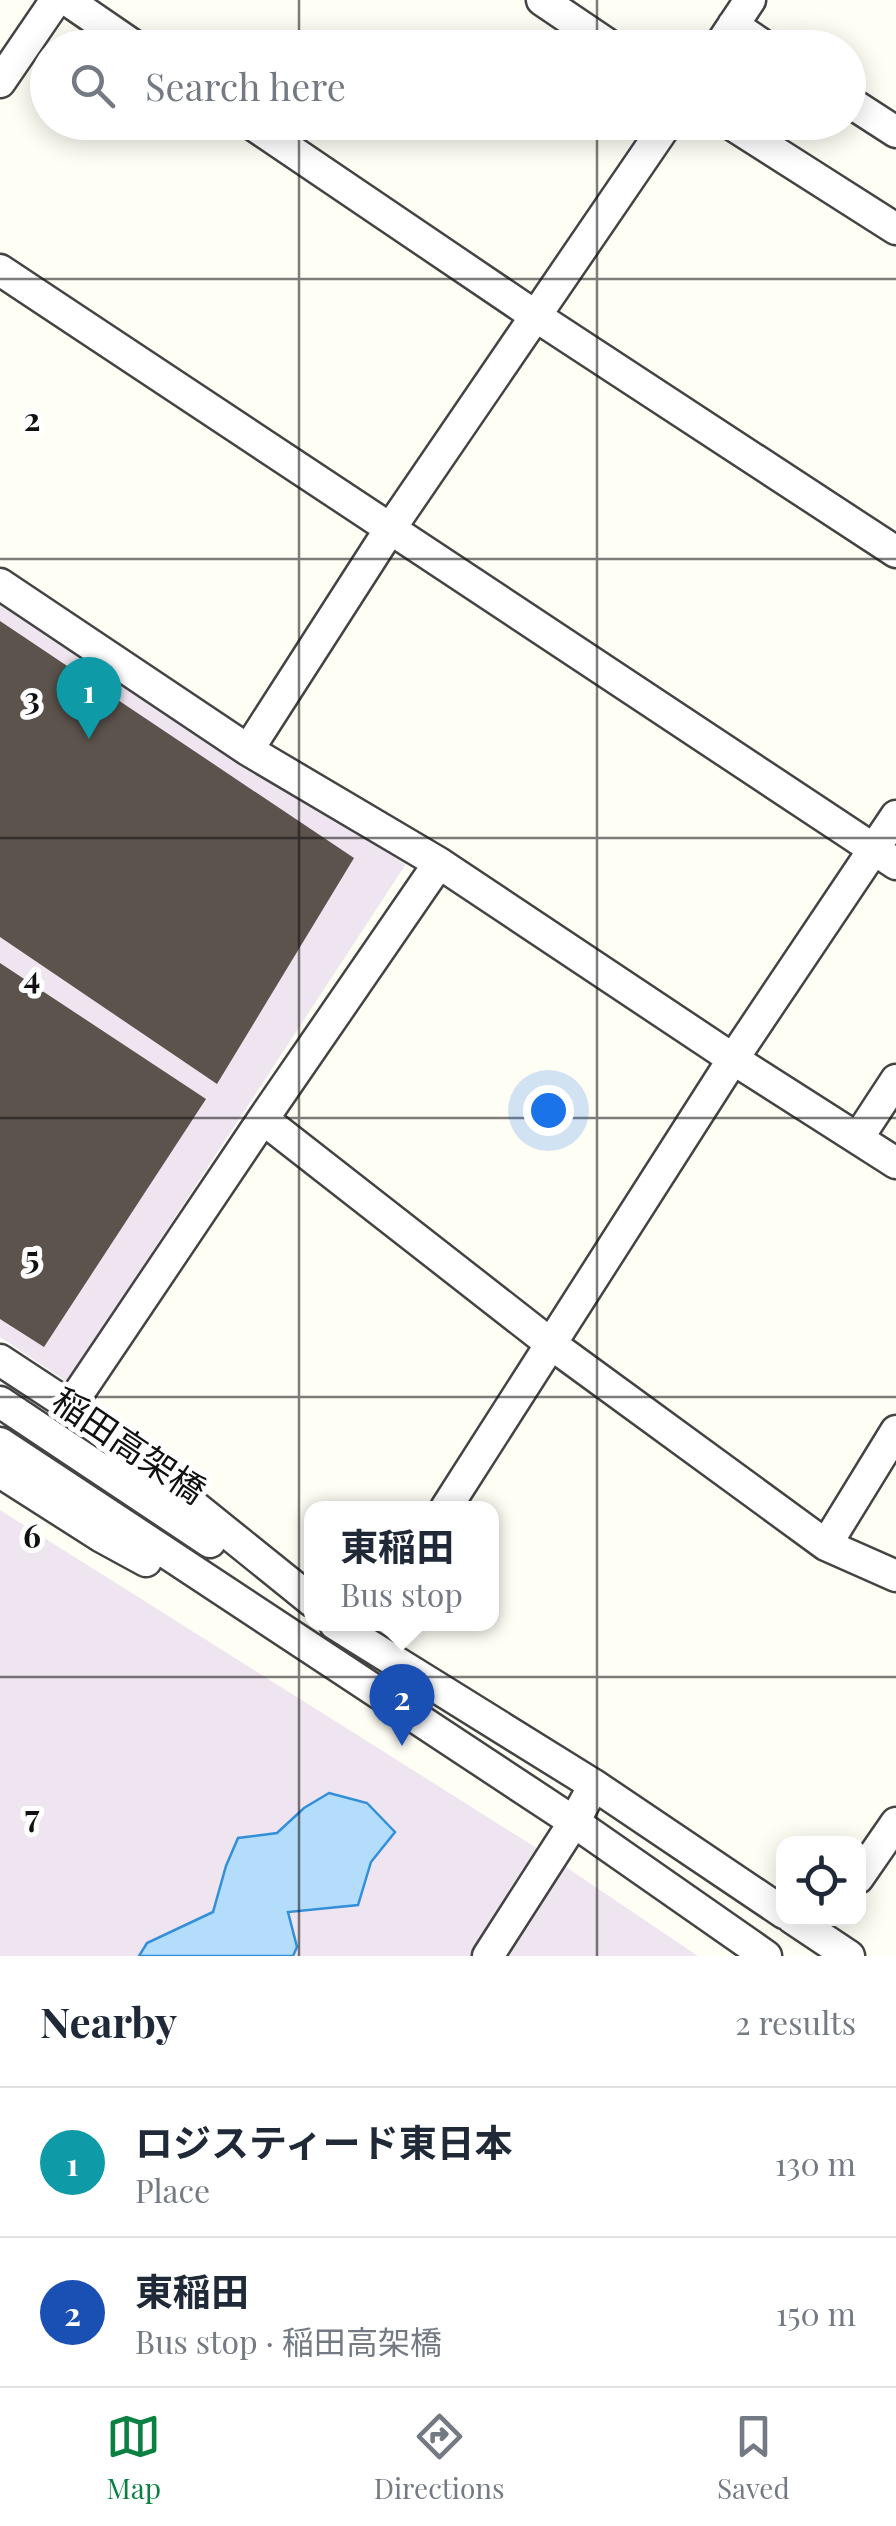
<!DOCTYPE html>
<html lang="en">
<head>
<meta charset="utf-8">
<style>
  body { margin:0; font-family:"Playfair Display","Noto Sans JP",serif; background:#f6f6f7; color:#1f2937 }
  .controls { position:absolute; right:30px; bottom:30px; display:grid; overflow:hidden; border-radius:20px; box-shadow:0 5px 25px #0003 }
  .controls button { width:90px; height:90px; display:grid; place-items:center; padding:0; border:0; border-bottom:2px solid #e0e1e3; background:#fff; color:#1f2937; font:50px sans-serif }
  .you { position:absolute; left:548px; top:1110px; width:35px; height:35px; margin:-25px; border:8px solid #fff; border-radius:50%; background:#1a73e8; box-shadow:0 0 0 15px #1a73e833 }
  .badge { display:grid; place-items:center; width:65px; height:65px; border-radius:50%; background:#0b8043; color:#fff; font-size:32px; font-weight:700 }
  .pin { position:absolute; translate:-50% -82px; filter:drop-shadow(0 2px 5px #0008) }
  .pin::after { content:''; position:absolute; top:52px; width:35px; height:30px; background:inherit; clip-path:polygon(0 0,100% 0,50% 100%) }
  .popup { position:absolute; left:304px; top:1501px; width:195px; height:130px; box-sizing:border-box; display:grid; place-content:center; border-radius:20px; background:#fff; filter:drop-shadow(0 2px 8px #0005); font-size:32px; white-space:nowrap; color:#747a83 }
  .popup b { font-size:38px; color:#1f2937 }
  .popup::after { content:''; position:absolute; left:50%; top:100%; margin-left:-20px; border:20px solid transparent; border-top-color:#fff }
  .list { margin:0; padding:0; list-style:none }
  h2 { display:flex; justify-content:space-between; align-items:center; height:130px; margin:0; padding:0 40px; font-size:42px }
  h2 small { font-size:32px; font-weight:400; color:#747a83 }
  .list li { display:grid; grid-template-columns:65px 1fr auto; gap:30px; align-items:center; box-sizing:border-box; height:150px; padding:0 40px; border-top:2px solid #e0e1e3 }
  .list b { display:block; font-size:38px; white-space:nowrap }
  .list p { margin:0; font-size:32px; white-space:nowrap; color:#747a83 }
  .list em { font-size:32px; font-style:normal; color:#747a83 }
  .icon { flex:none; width:55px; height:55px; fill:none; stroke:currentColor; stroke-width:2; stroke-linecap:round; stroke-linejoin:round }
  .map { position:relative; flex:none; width:896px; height:1956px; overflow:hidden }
  .search { position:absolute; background:#fff; box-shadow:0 5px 25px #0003; left:30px; right:30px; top:30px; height:110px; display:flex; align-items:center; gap:25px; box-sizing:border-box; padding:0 35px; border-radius:55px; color:#747a83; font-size:38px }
  .sheet { height:430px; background:#fff }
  nav { display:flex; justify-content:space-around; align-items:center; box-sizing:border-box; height:140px; border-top:2px solid #e0e1e3; background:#fff; font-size:28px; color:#747a83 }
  nav a { display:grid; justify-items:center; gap:5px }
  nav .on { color:#0b8043 }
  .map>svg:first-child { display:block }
  .industrial { fill:#efe5f0 }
  .water { fill:#b4ddfc; stroke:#348fda; stroke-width:2.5 }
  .building { fill:#5b534c }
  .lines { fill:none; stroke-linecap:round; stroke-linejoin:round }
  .minor-casing { stroke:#444; stroke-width:35 }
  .minor { stroke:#fff; stroke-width:30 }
  .grid { fill:none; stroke:#111; stroke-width:2.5; stroke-opacity:0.55 }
  .labels { text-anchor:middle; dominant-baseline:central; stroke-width:10; stroke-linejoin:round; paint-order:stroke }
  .street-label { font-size:35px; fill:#111; stroke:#fff }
  .grid-label { font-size:32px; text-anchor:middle; font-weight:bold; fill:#111; stroke:#fff; stroke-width:10; stroke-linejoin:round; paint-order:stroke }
</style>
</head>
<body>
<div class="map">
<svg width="896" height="1956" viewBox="0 0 896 1956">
  <rect width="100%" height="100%" fill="#fffef5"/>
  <!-- industrial -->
  <path class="industrial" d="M 0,595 L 406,864 L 67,1382 L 0,1337 Z
    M 0,1510 L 551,1857 L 698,1956 L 0,1956 Z"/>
  <!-- water -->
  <path class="water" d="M 329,1793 L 367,1803 L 395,1832 L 371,1862 L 358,1905 L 288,1912 L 297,1947 L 293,1956 L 139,1956 L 147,1943 L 213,1912 L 226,1866 L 238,1838 L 277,1833 L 304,1808 Z"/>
  <!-- building -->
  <path class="building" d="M 0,621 L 354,858 L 217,1084 L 0,937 Z
    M 0,963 L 206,1099 L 44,1347 L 0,1319 Z"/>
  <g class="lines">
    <defs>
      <path id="minor" d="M 67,0 L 137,48
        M 542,0 L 613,48
        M 733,25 L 767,48
        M 718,48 L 750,0
        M 0,82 L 56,0
        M 848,101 L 896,132
        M 249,122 L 534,315 L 896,552
        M 728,122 L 896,229
        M 0,270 L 896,864
        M 0,584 L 248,750 L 439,863 L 733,1059 L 896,1163
        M 248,750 L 390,529 L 668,122
        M 263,1119 L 551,1344 L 826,1545 L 896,1576
        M 858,1138 L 896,1080
        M 0,1360 L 70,1406 L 312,1601
        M 0,1402 L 210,1542
        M 70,1406 L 263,1119 L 439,863
        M 0,1443 L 574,1822 L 766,1956
        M 0,1472 L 102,1537 L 146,1561
        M 446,1508 L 733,1059 L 896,816
        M 826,1545 L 896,1431
        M 335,1624 L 594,1785 L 784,1913
        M 858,1878 L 896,1823
        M 792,1918 L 849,1956
        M 488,1956 L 574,1822 L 594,1785"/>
    </defs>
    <!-- minor casing -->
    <use href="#minor" class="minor-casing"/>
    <!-- minor -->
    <use href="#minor" class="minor"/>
  </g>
  <!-- grid -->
  <path class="grid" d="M 299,0 L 299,48M 597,0 L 597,48M 299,122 L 299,1956M 597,122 L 597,1956M 0,279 L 896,279M 0,559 L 896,559M 0,838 L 896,838M 0,1118 L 896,1118M 0,1397 L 896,1397M 0,1677 L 896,1677"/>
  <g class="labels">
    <!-- street labels -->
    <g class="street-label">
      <text transform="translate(130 1444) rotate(34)">稲田高架橋</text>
    </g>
  </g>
  <g class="grid-label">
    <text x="32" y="431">2</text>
    <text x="32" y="710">3</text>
    <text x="32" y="989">4</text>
    <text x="32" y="1269">5</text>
    <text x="32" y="1548">6</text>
    <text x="32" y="1828">7</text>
  </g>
</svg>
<div class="controls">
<button><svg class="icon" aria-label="locate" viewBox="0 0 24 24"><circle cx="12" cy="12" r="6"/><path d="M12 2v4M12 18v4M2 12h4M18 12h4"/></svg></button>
</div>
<div class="you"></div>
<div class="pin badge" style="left:89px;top:739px;background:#0f9aa8">1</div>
<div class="pin badge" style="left:402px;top:1746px;background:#1a4fb4">2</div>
<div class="popup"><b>東稲田</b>Bus stop</div>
<div class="search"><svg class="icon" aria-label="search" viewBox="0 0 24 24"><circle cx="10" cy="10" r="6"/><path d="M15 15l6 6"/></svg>Search here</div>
</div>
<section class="sheet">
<h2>Nearby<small>2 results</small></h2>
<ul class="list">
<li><span class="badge" style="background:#0f9aa8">1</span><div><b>ロジスティード東日本</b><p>Place</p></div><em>130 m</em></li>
<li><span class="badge" style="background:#1a4fb4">2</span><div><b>東稲田</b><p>Bus stop · 稲田高架橋</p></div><em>150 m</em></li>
</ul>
</section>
<nav>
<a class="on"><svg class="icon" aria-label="map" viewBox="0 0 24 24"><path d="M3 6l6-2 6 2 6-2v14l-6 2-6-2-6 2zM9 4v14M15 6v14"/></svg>Map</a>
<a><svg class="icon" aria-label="directions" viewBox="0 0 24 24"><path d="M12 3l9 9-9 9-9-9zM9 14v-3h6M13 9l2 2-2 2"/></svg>Directions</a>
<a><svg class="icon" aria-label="saved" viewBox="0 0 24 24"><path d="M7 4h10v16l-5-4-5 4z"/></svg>Saved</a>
</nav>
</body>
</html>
